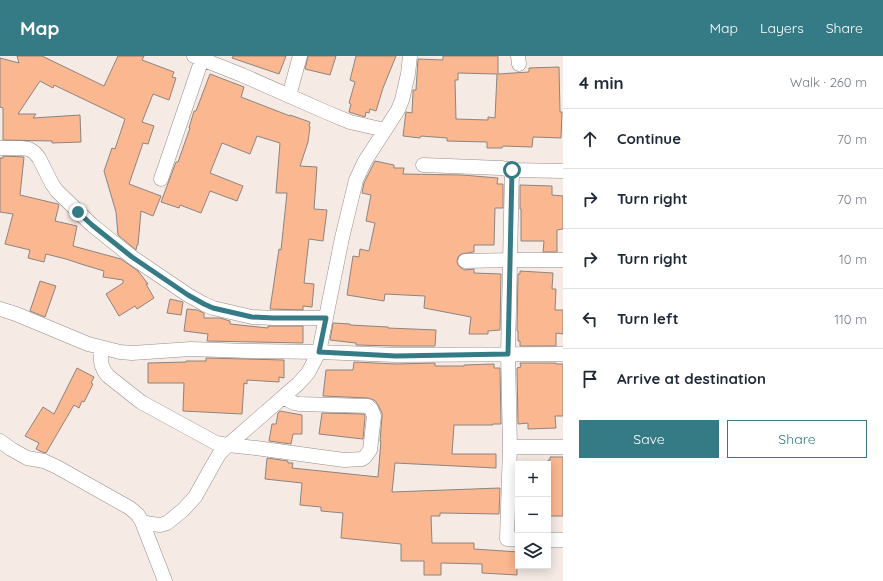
<!DOCTYPE html>
<html lang="en">
<head>
<meta charset="utf-8">
<style>
  body { margin:0; font-family:Quicksand,sans-serif; background:#f2f2f3; color:#1f2937 }
  .controls { position:absolute; right:12px; bottom:12px; display:grid; overflow:hidden; border-radius:0px; box-shadow:0 2px 10px #0003 }
  .controls button { width:36px; height:36px; display:grid; place-items:center; padding:0; border:0; border-bottom:1px solid #e0e1e3; background:#fff; color:#1f2937; font:20px sans-serif }
  .stop { position:absolute; width:12px; height:12px; margin:-9px; border:3px solid #347b85; border-radius:50%; background:#fff }
  .stop.end { background:#347b85; border-color:#fff; box-shadow:0 1px 4px #0008 }
  .list { margin:0; padding:0; list-style:none }
  h2 { display:flex; justify-content:space-between; align-items:center; height:52px; margin:0; padding:0 16px; font-size:17px }
  h2 small { font-size:13px; font-weight:400; color:#747a83 }
  .list li { display:grid; grid-template-columns:26px 1fr auto; gap:12px; align-items:center; box-sizing:border-box; height:60px; padding:0 16px; border-top:1px solid #e0e1e3 }
  .list b { display:block; font-size:15px; white-space:nowrap }
  .list em { font-size:13px; font-style:normal; color:#747a83 }
  .actions { display:flex; gap:8px; padding:12px 16px }
  .actions a { flex:1; padding:9px 0; border:1px solid #347b85; border-radius:0px; text-align:center; font-size:14px; color:#347b85 }
  .actions .main { background:#347b85; color:#fff }
  .icon { flex:none; width:22px; height:22px; fill:none; stroke:currentColor; stroke-width:2; stroke-linecap:round; stroke-linejoin:round }
  .map { position:relative; flex:none; width:563px; height:525px; overflow:hidden }
  header { display:flex; align-items:center; gap:24px; box-sizing:border-box; height:56px; padding:0 20px; background:#347b85; color:#fff }
  header strong { font-size:19px }
  nav { display:flex; gap:22px; margin-inline-start:auto; font-size:14px }
  main { display:flex }
  aside { flex:1; background:#fff }
  .map>svg:first-child { display:block }
  .building { fill:#fab790; stroke:#8e847f; fill-rule:evenodd }
  .lines { fill:none; stroke-linecap:round; stroke-linejoin:round }
  .street-casing { stroke:#978d88; stroke-width:15 }
  .street { stroke:#fff; stroke-width:14 }
  .route { stroke:#347b85; stroke-width:5 }
</style>
</head>
<body>
<header>
<strong>Map</strong>
<nav><a>Map</a><a>Layers</a><a>Share</a></nav>
</header>
<main>
<div class="map">
<svg width="563" height="525" viewBox="0 0 563 525">
  <rect width="100%" height="100%" fill="#f5eae4"/>
  <!-- building -->
  <path class="building" d="M 17,0 L 42,0 L 104,30 L 118,0 L 144,0 L 142,4 L 174,16 L 172,21 L 176,22 L 169,44 L 153,38 L 142,66 L 154,70 L 148,88 L 143,87 L 129,128 L 161,140 L 153,160 L 141,155 L 138,189 L 137,189 L 136,194 L 118,179 L 116,156 L 104,115 L 112,92 L 115,93 L 125,63 L 54,29 L 53,32 L 40,25 L 18,58 L 36,58 L 33,62 L 80,59 L 81,86 L 52,87 L 52,85 L 3,84 L 3,52 L 0,51 L 0,2 L 19,7 Z
    M 233,0 L 286,0 L 279,18 L 232,2 Z
    M 308,0 L 336,0 L 330,19 L 305,13 Z
    M 356,0 L 396,0 L 383,32 L 376,55 L 370,53 L 369,57 L 366,56 L 365,61 L 349,56 L 351,48 L 349,47 L 355,26 L 350,24 Z
    M 443,0 L 498,0 L 498,18 L 529,16 L 529,12 L 559,11 L 560,56 L 562,56 L 561,82 L 533,81 L 532,91 L 503,90 L 502,92 L 487,92 L 487,86 L 447,85 L 447,82 L 421,80 L 420,82 L 403,80 L 406,56 L 412,57 L 413,36 L 413,34 L 416,34 L 418,3 L 443,4 ZM 458,17 L 497,18 L 495,62 L 488,61 L 488,64 L 456,63 L 455,24 L 458,24 Z
    M 210,18 L 244,31 L 241,41 L 290,60 L 290,59 L 310,66 L 309,70 L 310,71 L 308,86 L 300,110 L 317,111 L 314,153 L 327,154 L 323,185 L 309,183 L 304,227 L 314,228 L 312,251 L 303,250 L 303,254 L 270,253 L 279,193 L 281,194 L 287,137 L 276,137 L 280,87 L 257,80 L 250,98 L 222,87 L 210,117 L 243,130 L 237,145 L 210,135 L 201,157 L 180,149 L 179,152 L 161,146 L 176,106 L 178,106 L 190,72 L 189,72 L 194,55 L 196,55 Z
    M 3,100 L 24,101 L 20,139 L 58,148 L 59,149 L 55,165 L 77,170 L 73,190 L 121,203 L 138,215 L 148,228 L 146,228 L 154,242 L 137,253 L 135,250 L 119,260 L 106,238 L 123,227 L 123,224 L 103,221 L 104,215 L 81,208 L 66,203 L 46,198 L 44,206 L 28,202 L 30,194 L 5,188 L 13,158 L 0,156 L 0,102 L 3,102 Z
    M 375,105 L 394,109 L 394,112 L 404,112 L 403,118 L 462,119 L 498,122 L 497,128 L 503,128 L 503,152 L 495,152 L 494,189 L 474,189 L 474,196 L 461,198 L 458,201 L 457,205 L 458,209 L 461,212 L 465,214 L 474,213 L 474,217 L 501,218 L 500,274 L 488,275 L 488,278 L 469,278 L 471,261 L 424,252 L 425,240 L 385,238 L 384,245 L 347,239 L 353,200 L 359,201 L 360,193 L 369,195 L 375,167 L 366,165 L 371,139 L 362,137 L 364,127 Z
    M 520,129 L 552,130 L 552,139 L 563,140 L 563,173 L 557,174 L 557,196 L 543,196 L 544,185 L 521,185 L 521,153 L 520,153 Z
    M 520,215 L 553,217 L 552,233 L 556,233 L 555,254 L 563,254 L 563,278 L 556,277 L 556,290 L 520,290 L 520,285 L 518,285 L 518,275 L 517,275 L 518,218 L 520,218 Z
    M 40,225 L 56,230 L 45,261 L 30,255 Z
    M 170,243 L 183,246 L 181,259 L 167,257 Z
    M 187,253 L 197,254 L 204,257 L 204,262 L 220,262 L 230,265 L 230,268 L 268,272 L 268,270 L 303,270 L 303,287 L 207,285 L 208,278 L 184,275 Z
    M 333,267 L 350,268 L 350,269 L 388,271 L 388,272 L 436,274 L 435,290 L 396,290 L 356,289 L 356,287 L 330,284 Z
    M 206,302 L 284,304 L 284,322 L 279,321 L 279,326 L 247,324 L 247,328 L 244,327 L 242,358 L 183,355 L 184,327 L 148,327 L 148,307 L 186,306 L 186,305 L 206,305 Z
    M 354,306 L 396,308 L 435,307 L 435,310 L 464,310 L 464,309 L 494,308 L 494,312 L 500,312 L 501,368 L 493,368 L 493,369 L 454,369 L 452,398 L 496,398 L 496,412 L 395,407 L 392,436 L 500,432 L 499,458 L 440,457 L 440,460 L 431,460 L 432,487 L 474,487 L 474,493 L 518,496 L 518,512 L 517,512 L 517,519 L 482,517 L 482,508 L 441,507 L 441,519 L 424,519 L 424,505 L 401,505 L 401,488 L 341,482 L 343,457 L 321,455 L 321,451 L 300,449 L 302,427 L 265,423 L 267,402 L 288,405 L 288,407 L 293,407 L 292,412 L 378,421 L 381,385 L 380,385 L 382,361 L 382,357 L 377,347 L 374,344 L 368,342 L 323,340 L 326,314 L 353,314 Z
    M 520,307 L 556,307 L 556,308 L 563,308 L 563,360 L 555,360 L 556,372 L 528,373 L 528,367 L 518,368 L 517,312 L 521,311 Z
    M 77,312 L 94,321 L 91,327 L 93,328 L 84,346 L 82,345 L 79,352 L 74,349 L 46,397 L 42,396 L 36,393 L 39,387 L 25,380 L 43,351 L 54,358 Z
    M 280,355 L 302,359 L 302,378 L 293,378 L 291,388 L 269,385 L 272,368 L 276,368 L 278,357 Z
    M 322,357 L 364,358 L 365,361 L 363,383 L 319,378 Z
    M 550,401 L 563,401 L 563,460 L 548,460 L 548,404 L 550,404 Z
    M 517,431 L 518,431 L 518,458 L 516,458 Z"/>
  <g class="lines">
    <defs>
      <path id="street" d="M 194,0 L 242,19 L 326,56 L 350,66 L 385,74
        M 518,0 L 519,8
        M 289,40 L 300,0
        M 0,92 L 21,92 L 29,93 L 35,97 L 39,102 L 52,128 L 57,135 L 92,169 L 132,201 L 188,239 L 204,248 L 213,252 L 252,261 L 273,262 L 326,262
        M 423,109 L 501,112 L 512,114
        M 161,123 L 202,3
        M 465,205 L 510,204 L 563,204
        M 0,253 L 16,258 L 88,288 L 120,296 L 132,297 L 191,293 L 248,295 L 319,296 L 396,299 L 563,298
        M 102,292 C 100,303 100,311 108,320 L 141,346 L 216,387 L 228,389 L 256,392 L 344,404 L 362,403 L 365,401 L 370,394 L 374,360 L 371,353 L 368,350 L 299,348 L 294,347 L 283,341
        M 0,385 L 11,393 L 27,402 L 44,405 L 57,411 L 130,452 L 138,459 L 142,466 L 165,525
        M 510,391 L 563,391
        M 142,466 L 152,468 L 160,469 L 167,467 L 183,454 L 195,441 L 214,407 L 220,397 L 228,389 L 298,328 L 308,317 L 319,296 L 342,182 L 356,124 L 365,105 L 398,54 L 402,44 L 408,18 L 410,0
        M 518,483 L 507,483 L 510,391 L 508,298 L 512,114 L 563,115
        M 548,484 L 563,484"/>
    </defs>
    <!-- street casing -->
    <use href="#street" class="street-casing"/>
    <!-- street -->
    <use href="#street" class="street"/>
  </g>
  <g class="lines">
    <!-- route -->
    <path class="route" d="M 78,156 L 92,169 L 132,201 L 188,239 L 204,248 L 213,252 L 252,261 L 273,262 L 326,262 L 319,296 L 396,300 L 508,298 L 512,114"/>
  </g>
</svg>
<div class="controls">
<button>+</button>
<button>−</button>
<button><svg class="icon" aria-label="layers" viewBox="0 0 24 24"><path d="M12 4l9 5-9 5-9-5zM3 14l9 5 9-5"/></svg></button>
</div>
<div class="stop" style="left:512px;top:114px"></div>
<div class="stop end" style="left:78px;top:156px"></div>
</div>
<aside>
<h2>4 min<small>Walk · 260 m</small></h2>
<ul class="list">
<li><svg class="icon" aria-label="ahead" viewBox="0 0 24 24"><path d="M12 20V5M6 11l6-6 6 6"/></svg><div><b>Continue</b></div><em>70 m</em></li>
<li><svg class="icon" aria-label="right" viewBox="0 0 24 24"><path d="M7 20v-9h11M14 6l5 5-5 5"/></svg><div><b>Turn right</b></div><em>70 m</em></li>
<li><svg class="icon" aria-label="right" viewBox="0 0 24 24"><path d="M7 20v-9h11M14 6l5 5-5 5"/></svg><div><b>Turn right</b></div><em>10 m</em></li>
<li><svg class="icon" aria-label="left" viewBox="0 0 24 24"><path d="M17 20v-9H6M10 6l-5 5 5 5"/></svg><div><b>Turn left</b></div><em>110 m</em></li>
<li><svg class="icon" aria-label="arrive" viewBox="0 0 24 24"><path d="M6 21V4h12l-3 4 3 4H6"/></svg><div><b>Arrive at destination</b></div></li>
</ul>
<div class="actions"><a class="main">Save</a><a>Share</a></div>
</aside>
</main>
</body>
</html>
